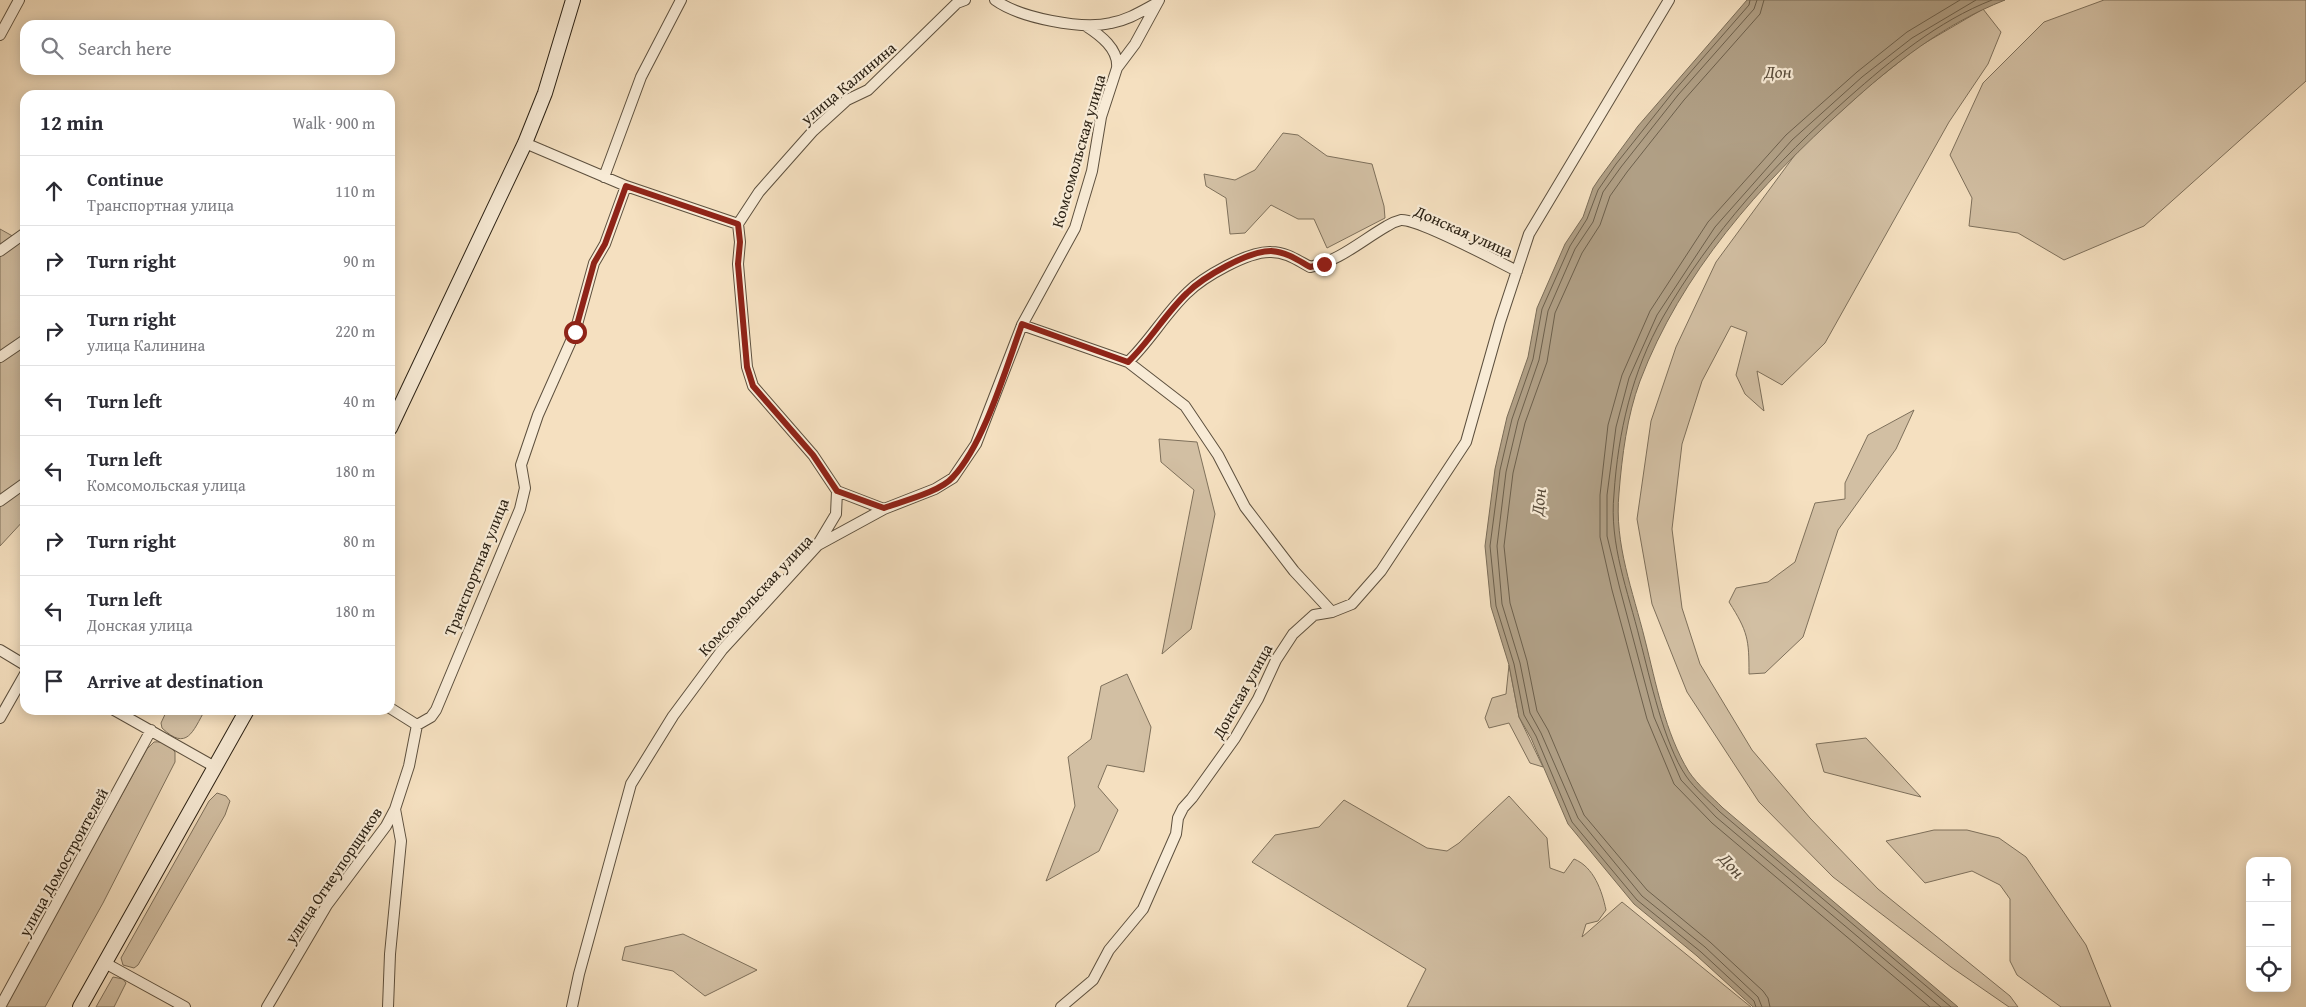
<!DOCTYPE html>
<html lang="en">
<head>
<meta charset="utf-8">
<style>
  body { margin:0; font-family:"Gentium Book Plus",serif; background:#f7f7f7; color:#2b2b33 }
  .controls { position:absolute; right:15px; bottom:15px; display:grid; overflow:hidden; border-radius:10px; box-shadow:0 2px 12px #0003 }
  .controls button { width:45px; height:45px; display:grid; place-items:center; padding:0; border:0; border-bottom:1px solid #e1e1e2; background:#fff; color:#2b2b33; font:25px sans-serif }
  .stop { position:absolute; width:15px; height:15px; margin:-11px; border:4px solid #8f2418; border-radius:50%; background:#fff }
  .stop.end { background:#8f2418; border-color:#fff; box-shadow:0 1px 5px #0008 }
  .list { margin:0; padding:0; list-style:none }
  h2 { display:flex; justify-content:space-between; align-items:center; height:65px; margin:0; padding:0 20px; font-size:21px }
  h2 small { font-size:16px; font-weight:400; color:#7c7c81 }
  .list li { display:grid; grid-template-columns:32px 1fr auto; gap:15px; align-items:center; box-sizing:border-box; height:70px; padding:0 20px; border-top:1px solid #e1e1e2 }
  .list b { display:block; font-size:19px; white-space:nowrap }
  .list p { margin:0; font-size:16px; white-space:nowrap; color:#7c7c81 }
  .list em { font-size:16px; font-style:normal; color:#7c7c81 }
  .icon { flex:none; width:28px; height:28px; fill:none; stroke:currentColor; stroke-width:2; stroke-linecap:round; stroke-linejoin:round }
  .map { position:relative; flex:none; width:2306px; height:1007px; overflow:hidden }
  .search { position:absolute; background:#fff; box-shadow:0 2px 12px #0003; left:20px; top:20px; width:375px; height:55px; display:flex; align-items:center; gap:12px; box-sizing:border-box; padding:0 18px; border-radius:15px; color:#7c7c81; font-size:19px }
  .panel { position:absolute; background:#fff; box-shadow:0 2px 12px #0003; left:20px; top:90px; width:375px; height:625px; border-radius:15px }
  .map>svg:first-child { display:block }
  .green { fill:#d2bfa3; stroke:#7e705b }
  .water { fill:#b09f85; stroke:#7a6c57 }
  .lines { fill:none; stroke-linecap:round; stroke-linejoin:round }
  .shore { stroke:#6d604c; stroke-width:1 }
  .minor-casing { stroke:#5d503e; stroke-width:12 }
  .secondary-casing { stroke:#2a2013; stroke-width:16 }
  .minor { stroke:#f8ebd6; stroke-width:10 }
  .secondary { stroke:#f8ebd6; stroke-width:14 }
  .route { stroke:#8f2418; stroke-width:6 }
  .labels { text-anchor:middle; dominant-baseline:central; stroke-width:4.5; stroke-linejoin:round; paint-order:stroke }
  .street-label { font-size:16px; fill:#2a2013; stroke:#f8ebd6 }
  .water-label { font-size:18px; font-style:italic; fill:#594c3b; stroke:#f8ebd6 }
</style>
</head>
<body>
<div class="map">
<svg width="2306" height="1007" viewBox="0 0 2306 1007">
  <rect width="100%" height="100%" fill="#f5e0c0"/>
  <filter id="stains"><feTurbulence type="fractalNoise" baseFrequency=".004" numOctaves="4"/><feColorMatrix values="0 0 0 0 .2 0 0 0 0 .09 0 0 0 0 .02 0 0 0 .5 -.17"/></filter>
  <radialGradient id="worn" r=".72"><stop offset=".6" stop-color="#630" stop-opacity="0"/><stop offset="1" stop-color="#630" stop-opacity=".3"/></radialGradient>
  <!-- green -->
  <path class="green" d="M 2104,0 L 2306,0 L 2306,81 L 2144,226 L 2064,260 L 2018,233 L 1969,226 L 1972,198 L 1950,155 L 1983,83 L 2044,22 Z
    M 1983,9 L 2001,32 L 1988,64 L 1949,122 L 1825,343 L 1782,385 L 1757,371 L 1764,411 L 1745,394 L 1736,375 L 1747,332 L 1731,326 L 1702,381 L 1682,444 L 1672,529 L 1682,608 L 1700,664 L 1752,750 L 1810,818 L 1878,889 L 2010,996 L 2018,1007 L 2009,1007 L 1951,967 L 1833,877 L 1759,802 L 1687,692 L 1652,604 L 1637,519 L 1651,421 L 1676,347 L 1716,262 L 1800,148 L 1869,86 L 1918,47 Z
    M 1283,133 L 1298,135 L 1327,156 L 1372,164 L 1384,206 L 1385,218 L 1327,248 L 1314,219 L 1298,219 L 1271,205 L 1245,233 L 1230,234 L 1226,198 L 1206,186 L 1204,174 L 1235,180 L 1255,170 Z
    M 0,229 L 25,243 L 25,519 L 0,546 Z
    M 1914,410 L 1896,449 L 1838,530 L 1803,637 L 1765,673 L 1749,674 C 1749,639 1748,632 1729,602 L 1736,588 L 1768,582 L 1795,562 L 1815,503 L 1845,499 L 1845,483 L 1868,435 Z
    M 1159,439 L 1197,442 L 1215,514 L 1191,629 L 1162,654 L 1194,490 L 1161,462 Z
    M 1509,665 L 1519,717 L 1543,767 L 1530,763 L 1509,723 L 1489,728 L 1485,718 L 1492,698 L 1506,694 Z
    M 1127,674 L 1151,727 L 1144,772 L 1107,765 L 1098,787 L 1118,810 L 1099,851 L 1046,881 L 1075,806 L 1068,757 L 1091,739 L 1101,686 Z
    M 167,710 L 205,710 C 193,731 187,752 162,728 L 161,723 Z
    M 1866,738 L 1921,797 L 1824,772 L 1816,744 Z
    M 154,742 C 163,741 169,745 175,752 L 175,762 L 103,903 L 45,1007 L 5,1007 L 147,749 Z
    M 217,793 L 226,796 L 230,801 L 225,815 L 138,965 L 134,968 L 123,965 L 121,958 L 209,801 Z
    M 1509,796 L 1547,838 L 1550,868 L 1564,873 L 1574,859 C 1594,867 1602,891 1606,910 L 1598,921 L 1586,924 L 1582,937 L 1622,902 L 1751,1007 L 1407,1007 L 1426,969 L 1252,862 L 1275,835 L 1319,827 L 1344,800 L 1427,848 L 1447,851 L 1459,843 Z
    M 1934,830 L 1967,830 L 1999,838 L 2026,857 L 2086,945 L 2111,1007 L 2061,1007 L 2017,975 L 2010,961 L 2010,899 L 2000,885 L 1972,871 L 1925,883 L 1886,841 Z
    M 683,934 L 757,970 L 705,996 L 673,971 L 622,960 L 625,947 Z
    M 113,977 L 123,979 L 126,983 L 114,1007 L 96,1007 Z"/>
  <!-- water -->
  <path class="water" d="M 1747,0 L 2005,0 C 1944,24 1893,64 1845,108 C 1760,184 1681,273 1640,381 C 1627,416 1622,456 1619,493 C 1614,544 1633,591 1645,640 C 1656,683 1665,733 1689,772 C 1698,785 1712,797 1723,808 L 1958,1007 L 1753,1007 L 1697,956 L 1634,904 L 1568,824 L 1531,738 L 1519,717 L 1509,665 L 1491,607 L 1485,546 L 1495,469 L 1507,417 L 1528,357 L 1537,308 L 1565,244 L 1583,217 L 1593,188 L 1599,179 L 1638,126 Z"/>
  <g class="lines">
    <!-- shore -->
    <path class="shore" d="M 1750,0 L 1749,5 L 1674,91 L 1616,164 L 1598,190 L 1587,219 L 1570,246 L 1542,309 L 1533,359 L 1512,419 L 1500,470 L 1490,546 L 1496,606 L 1514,664 L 1524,715 L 1536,736 L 1572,822 L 1637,900 L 1701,952 L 1754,1001 L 1756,1007
      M 1757,0 L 1754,9 L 1678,95 L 1621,167 L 1603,192 L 1593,222 L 1575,249 L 1548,311 L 1539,360 L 1518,421 L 1506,472 L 1497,546 L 1502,604 L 1520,663 L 1530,713 L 1541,733 L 1578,818 L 1642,896 L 1705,947 L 1758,997 L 1762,1007
      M 1764,0 L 1760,14 L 1684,100 L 1627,172 L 1610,196 L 1600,225 L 1582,253 L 1555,313 L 1547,362 L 1525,423 L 1513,473 L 1504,546 L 1510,603 L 1527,661 L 1537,711 L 1548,730 L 1584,815 L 1647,890 L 1710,942 L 1763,991 L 1768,998 L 1770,1007
      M 1930,1007 L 1712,823 L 1674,784 L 1647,719 L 1612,590 L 1600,537 L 1600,495 L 1608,425 L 1622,375 L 1650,311 L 1708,222 L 1786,135 L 1857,72 L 1907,32 L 1960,0
      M 1941,1007 L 1716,817 L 1681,780 L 1654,717 L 1620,589 L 1607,536 L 1607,495 L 1616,427 L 1629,378 L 1657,315 L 1715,227 L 1792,140 L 1862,77 L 1912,38 L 1976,0
      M 1951,1007 L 1720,812 C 1709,801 1695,789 1686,776 C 1664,744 1650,678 1640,640 C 1628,591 1609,544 1614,494 C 1618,433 1632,371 1663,317 C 1711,233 1776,162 1848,98 C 1891,60 1938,21 1992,0"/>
    <defs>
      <path id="minor" d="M 995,0 C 1020,18 1082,30 1111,23 C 1128,20 1142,11 1157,3
        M 1086,26 C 1100,35 1119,49 1117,68
        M 0,35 L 19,0
        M 525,143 L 626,186 L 738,224
        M 604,177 L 641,77 L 681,0
        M 0,251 L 25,233
        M 1022,325 L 1128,362 L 1185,406 L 1218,455 L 1245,507 L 1294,571 L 1332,612
        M 0,357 L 25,340
        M 1128,362 C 1150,341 1165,314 1187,293 C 1203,277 1248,251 1271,252 C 1286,252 1297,260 1310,267 C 1339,261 1361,241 1387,226 C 1390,224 1397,221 1401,220 C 1419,219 1497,261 1517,271
        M 837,491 L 884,509
        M 0,501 L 25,483
        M 818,544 L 836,514 L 837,491 L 813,455 L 753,386 L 747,367 L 738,264 L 740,242 L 738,224 L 759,192 L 813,131 L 847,100 L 868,90 L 957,3 L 965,0
        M 0,650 L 25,665
        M 390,708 L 417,725
        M 114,710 L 215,767
        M 0,718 L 25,674
        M 417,725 L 431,717 L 436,710 L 520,509 L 525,488 L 521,465 L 538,415 L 575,332 L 594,263 L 605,244 L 626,186
        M 105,963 L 185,1007
        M 0,1007 L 151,730
        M 267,1007 L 327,905 L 386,826 L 395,809 L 409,766 L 417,725
        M 388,1007 L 390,954 L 401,841 L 395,809
        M 572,1007 L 579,974 L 631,784 L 673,716 L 722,650 L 818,545 L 884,509 L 935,489 L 953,478 L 976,444 L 1022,325 L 1075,228 L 1092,171 L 1101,117 L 1117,68 L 1135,44 L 1159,0
        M 1061,1007 L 1093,980 L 1109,950 L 1143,909 L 1176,834 L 1178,818 L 1183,808 L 1192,798 L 1235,738 L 1258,699 L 1276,660 L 1293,634 L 1314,615 L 1332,612 L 1352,604 L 1381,571 L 1466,442 L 1500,322 L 1529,234 L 1669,0"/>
      <path id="secondary" d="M 390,428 L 525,143 L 545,93 L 573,0
        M 80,1007 L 247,710"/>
    </defs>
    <!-- minor casing -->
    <use href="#minor" class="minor-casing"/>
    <!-- secondary casing -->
    <use href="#secondary" class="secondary-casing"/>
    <!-- minor -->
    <use href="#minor" class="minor"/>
    <!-- secondary -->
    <use href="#secondary" class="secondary"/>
  </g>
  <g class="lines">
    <!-- route -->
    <path class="route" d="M 575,332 L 594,263 L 605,244 L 626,186 L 738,224 L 740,242 L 738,264 L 747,367 L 753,386 L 813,455 L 837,491 L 884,508 C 903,501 940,492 953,477 C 984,444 1006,368 1022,324 L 1128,362 C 1150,341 1165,314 1187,293 C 1203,277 1248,251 1271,251 C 1286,252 1298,260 1310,267 L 1324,264"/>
  </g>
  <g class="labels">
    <!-- street labels -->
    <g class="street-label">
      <text transform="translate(848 83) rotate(-40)">улица Калинина</text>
      <text transform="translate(1078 151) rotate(-74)">Комсомольская улица</text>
      <text transform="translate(1464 231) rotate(24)">Донская улица</text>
      <text transform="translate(476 567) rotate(-68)">Транспортная улица</text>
      <text transform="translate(755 595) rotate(-47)">Комсомольская улица</text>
      <text transform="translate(1242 691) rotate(-61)">Донская улица</text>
      <text transform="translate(63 862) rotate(-61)">улица Домостроителей</text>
      <text transform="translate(333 875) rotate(-56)">улица Огнеупорщиков</text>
    </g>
    <!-- water labels -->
    <g class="water-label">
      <text x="1778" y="71">Дон</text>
      <text transform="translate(1538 502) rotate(-84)">Дон</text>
      <text transform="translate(1732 865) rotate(48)">Дон</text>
    </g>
  </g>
  <rect width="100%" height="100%" filter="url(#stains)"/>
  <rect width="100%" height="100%" fill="url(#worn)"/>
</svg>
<div class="controls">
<button>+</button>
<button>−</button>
<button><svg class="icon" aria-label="locate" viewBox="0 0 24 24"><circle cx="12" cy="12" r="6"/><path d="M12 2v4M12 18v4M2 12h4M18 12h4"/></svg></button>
</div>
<div class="stop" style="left:575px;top:332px"></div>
<div class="stop end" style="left:1324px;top:264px"></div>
<div class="search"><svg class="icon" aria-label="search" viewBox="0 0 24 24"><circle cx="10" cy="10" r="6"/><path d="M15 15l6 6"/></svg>Search here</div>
<section class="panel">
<h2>12 min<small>Walk · 900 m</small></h2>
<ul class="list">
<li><svg class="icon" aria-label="ahead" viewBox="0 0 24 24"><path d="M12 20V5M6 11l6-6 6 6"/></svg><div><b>Continue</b><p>Транспортная улица</p></div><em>110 m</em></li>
<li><svg class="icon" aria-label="right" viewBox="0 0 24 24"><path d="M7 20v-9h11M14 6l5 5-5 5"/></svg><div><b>Turn right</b></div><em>90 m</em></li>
<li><svg class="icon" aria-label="right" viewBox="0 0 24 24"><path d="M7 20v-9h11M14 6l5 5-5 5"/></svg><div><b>Turn right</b><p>улица Калинина</p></div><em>220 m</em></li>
<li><svg class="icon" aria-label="left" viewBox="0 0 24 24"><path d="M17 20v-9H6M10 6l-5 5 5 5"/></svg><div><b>Turn left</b></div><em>40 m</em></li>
<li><svg class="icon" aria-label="left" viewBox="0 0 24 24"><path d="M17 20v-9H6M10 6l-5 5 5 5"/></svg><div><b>Turn left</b><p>Комсомольская улица</p></div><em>180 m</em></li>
<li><svg class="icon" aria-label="right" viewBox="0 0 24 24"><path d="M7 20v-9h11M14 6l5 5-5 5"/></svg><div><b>Turn right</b></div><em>80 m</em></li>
<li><svg class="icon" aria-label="left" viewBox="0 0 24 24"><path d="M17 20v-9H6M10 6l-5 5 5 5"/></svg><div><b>Turn left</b><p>Донская улица</p></div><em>180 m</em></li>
<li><svg class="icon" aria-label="arrive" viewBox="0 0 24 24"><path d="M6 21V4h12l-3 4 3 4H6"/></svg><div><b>Arrive at destination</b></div></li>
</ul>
</section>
</div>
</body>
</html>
